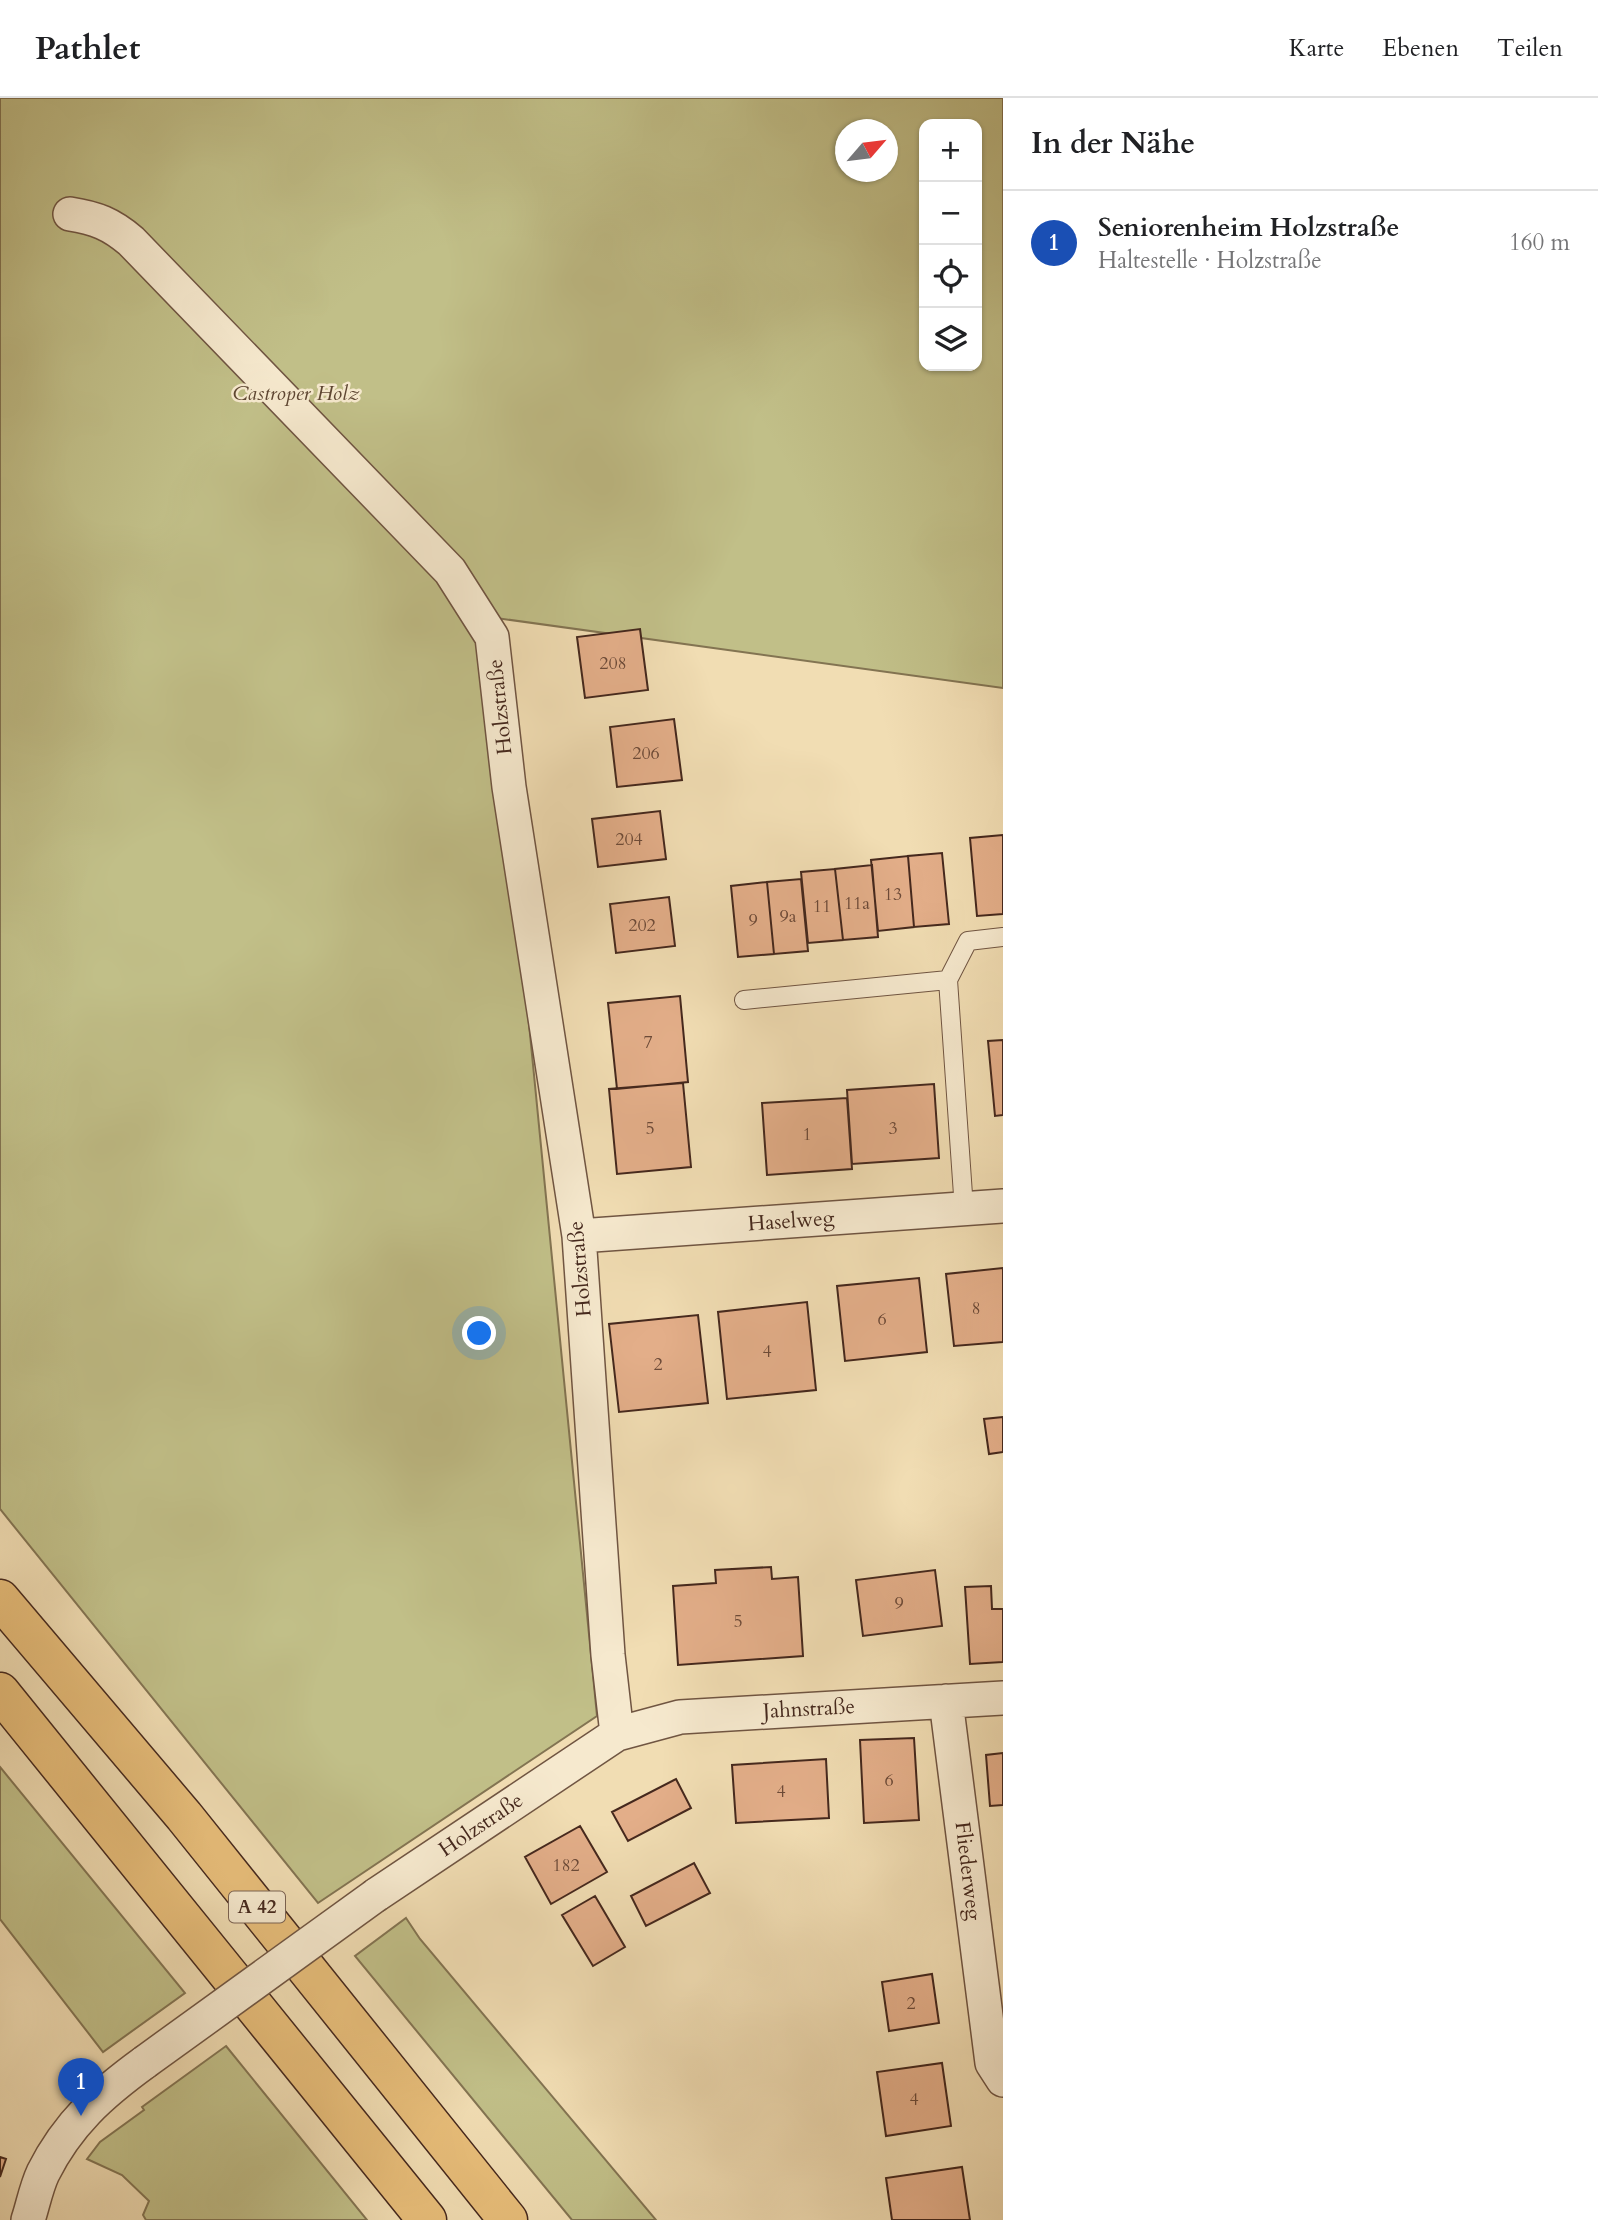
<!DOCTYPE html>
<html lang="de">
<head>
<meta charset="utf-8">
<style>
  body { margin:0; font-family:Cardo,serif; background:#f6f6f6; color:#202124 }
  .controls { position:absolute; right:21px; top:21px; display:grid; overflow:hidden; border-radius:14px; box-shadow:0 2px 5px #0004 }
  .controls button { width:63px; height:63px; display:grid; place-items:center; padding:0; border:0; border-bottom:2px solid #e0e0e0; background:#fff; color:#202124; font:35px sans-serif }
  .compass { position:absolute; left:835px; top:21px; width:63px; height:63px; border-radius:50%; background:#fff; box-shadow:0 2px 5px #0004; rotate:62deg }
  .you { position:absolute; left:480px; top:1236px; width:24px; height:24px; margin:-18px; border:5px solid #fff; border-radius:50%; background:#1a73e8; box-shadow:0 0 0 10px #1a73e833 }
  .badge { display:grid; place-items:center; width:46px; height:46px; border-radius:50%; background:#0b8043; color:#fff; font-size:23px; font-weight:700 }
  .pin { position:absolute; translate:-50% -58px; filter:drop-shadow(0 2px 4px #0008) }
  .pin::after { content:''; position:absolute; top:37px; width:24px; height:21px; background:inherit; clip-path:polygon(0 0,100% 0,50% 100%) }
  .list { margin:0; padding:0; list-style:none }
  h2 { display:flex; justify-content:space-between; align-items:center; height:91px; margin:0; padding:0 28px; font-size:30px }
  h2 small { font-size:23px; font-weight:400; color:#757577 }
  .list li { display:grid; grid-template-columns:46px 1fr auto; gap:21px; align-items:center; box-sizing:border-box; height:105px; padding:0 28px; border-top:2px solid #e0e0e0 }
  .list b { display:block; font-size:26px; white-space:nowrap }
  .list p { margin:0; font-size:23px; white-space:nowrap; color:#757577 }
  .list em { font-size:23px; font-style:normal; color:#757577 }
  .icon { flex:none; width:38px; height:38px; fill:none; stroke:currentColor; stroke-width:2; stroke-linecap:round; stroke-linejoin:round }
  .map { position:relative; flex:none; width:1003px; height:2122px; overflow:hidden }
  header { display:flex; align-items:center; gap:42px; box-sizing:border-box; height:98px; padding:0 35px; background:#fff; border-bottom:2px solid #e0e0e0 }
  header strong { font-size:33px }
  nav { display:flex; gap:38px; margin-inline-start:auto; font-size:24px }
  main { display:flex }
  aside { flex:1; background:#fff }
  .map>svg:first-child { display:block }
  .green { fill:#c1bf88; stroke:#837452; stroke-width:2; fill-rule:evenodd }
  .building { fill:#e3ae89; stroke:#45281d; stroke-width:2 }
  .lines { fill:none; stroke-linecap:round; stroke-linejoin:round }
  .service-casing { stroke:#705542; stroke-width:20 }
  .minor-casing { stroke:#705542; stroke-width:36 }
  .motorway-casing { stroke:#45281d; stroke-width:41 }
  .service { stroke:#f6e9ce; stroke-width:18 }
  .minor { stroke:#f6e9ce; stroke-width:33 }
  .motorway { stroke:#e8be7a; stroke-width:38 }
  .minor-bridge-casing { stroke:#705542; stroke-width:36; stroke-linecap:butt }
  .minor-bridge { stroke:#f6e9ce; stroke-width:33 }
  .labels { text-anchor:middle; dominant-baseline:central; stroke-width:5; stroke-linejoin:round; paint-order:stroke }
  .number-label { font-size:18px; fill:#6c4a38 }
  .shield { fill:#f6e9ce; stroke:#7a6252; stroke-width:2 }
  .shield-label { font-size:19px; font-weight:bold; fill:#45281d }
  .park-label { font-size:21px; font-style:italic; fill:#5e4632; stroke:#f6e9ce }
  .street-label { font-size:21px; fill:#45281d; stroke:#f6e9ce }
</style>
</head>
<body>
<header>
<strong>Pathlet</strong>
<nav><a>Karte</a><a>Ebenen</a><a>Teilen</a></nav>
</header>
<main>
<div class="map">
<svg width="1003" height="2122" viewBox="0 0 1003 2122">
  <rect width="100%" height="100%" fill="#f1ddb3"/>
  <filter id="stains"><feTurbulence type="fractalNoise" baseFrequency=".00286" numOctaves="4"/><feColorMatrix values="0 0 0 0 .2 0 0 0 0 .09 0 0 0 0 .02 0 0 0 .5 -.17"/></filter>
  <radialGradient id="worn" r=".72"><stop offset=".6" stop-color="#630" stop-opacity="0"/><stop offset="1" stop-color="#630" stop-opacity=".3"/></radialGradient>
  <!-- green -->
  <path class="green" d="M 0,0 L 1003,0 L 1003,590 L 489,519 L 597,1618 L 318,1805 L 0,1411 ZM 924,26 L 977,26 L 977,268 L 924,268 ZM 846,32 L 888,32 L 888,74 L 846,74 Z
    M 0,1669 L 185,1895 L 103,1954 L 0,1821 Z
    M 406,1820 L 420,1841 L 656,2122 L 572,2122 L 355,1858 Z
    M 226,1948 L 367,2122 L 146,2122 L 143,2117 L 149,2103 L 122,2077 L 87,2061 L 100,2044 L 144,2012 L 142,2009 Z"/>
  <!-- building -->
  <path class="building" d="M 640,531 L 648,592 L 585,600 L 577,539 Z
    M 674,621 L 682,682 L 617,689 L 610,629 Z
    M 660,713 L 666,761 L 598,769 L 592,721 Z
    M 1003,737 L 1003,816 L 977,818 L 970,740 Z
    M 942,755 L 949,826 L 914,829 L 908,758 Z
    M 908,758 L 914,829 L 878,833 L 871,762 Z
    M 872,767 L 878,839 L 843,842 L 835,771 Z
    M 835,771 L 843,842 L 808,845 L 801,774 Z
    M 801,781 L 808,853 L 774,856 L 767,784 Z
    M 767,784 L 774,856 L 738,859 L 731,788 Z
    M 669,799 L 675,848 L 616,855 L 610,806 Z
    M 680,898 L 688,984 L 617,991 L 608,905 Z
    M 1003,942 L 1003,1017 L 995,1018 L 988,943 Z
    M 683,985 L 691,1069 L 617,1076 L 609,991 Z
    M 934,986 L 939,1060 L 852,1066 L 847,992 Z
    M 847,1000 L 852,1071 L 767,1077 L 762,1005 Z
    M 1003,1170 L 1003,1244 L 954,1248 L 946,1176 Z
    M 919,1180 L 927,1254 L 845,1263 L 837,1188 Z
    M 807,1204 L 816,1292 L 727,1301 L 718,1214 Z
    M 698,1217 L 708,1305 L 619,1314 L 609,1226 Z
    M 1003,1319 L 1003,1354 L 989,1356 L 984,1321 Z
    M 771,1469 L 772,1481 L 798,1479 L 803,1558 L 678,1567 L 673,1488 L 716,1485 L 715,1472 Z
    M 935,1472 L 942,1528 L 863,1538 L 856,1482 Z
    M 991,1488 L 992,1511 L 1003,1511 L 1003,1564 L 970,1566 L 965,1489 Z
    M 914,1640 L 919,1722 L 864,1725 L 860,1642 Z
    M 1003,1655 L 1003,1707 L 990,1708 L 986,1657 Z
    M 826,1661 L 829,1720 L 736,1725 L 732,1667 Z
    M 676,1681 L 691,1710 L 628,1743 L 612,1714 Z
    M 580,1728 L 607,1774 L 551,1806 L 525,1759 Z
    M 694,1765 L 710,1795 L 646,1828 L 631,1798 Z
    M 595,1798 L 625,1849 L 593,1868 L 562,1817 Z
    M 932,1876 L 939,1925 L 889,1933 L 882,1884 Z
    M 942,1965 L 951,2028 L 886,2038 L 877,1974 Z
    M 0,2059 L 6,2061 L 0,2079 Z
    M 962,2069 L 970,2122 L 892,2122 L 886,2080 Z"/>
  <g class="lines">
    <defs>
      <path id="service" d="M 948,882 L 968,843 L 1003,839
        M 744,902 L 948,882 L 964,1111"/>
      <path id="minor" d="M 70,116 C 96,120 111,126 131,143 L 450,473 L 492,539 L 509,689 L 579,1138 L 608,1557 L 617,1636
        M 579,1138 L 1003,1108
        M 946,1603 L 992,1965 L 1003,1982
        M 376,1797 L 617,1636 L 680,1619 L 1003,1600
        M 28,2122 C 33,2107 36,2090 43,2075 C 68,2025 101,1996 145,1964"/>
      <path id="motorway" d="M 0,1501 L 184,1718 L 508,2122
        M 0,1594 L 427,2122"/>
    </defs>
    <!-- service casing -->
    <use href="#service" class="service-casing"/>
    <!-- minor casing -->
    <use href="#minor" class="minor-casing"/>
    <!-- motorway casing -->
    <use href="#motorway" class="motorway-casing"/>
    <!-- service -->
    <use href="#service" class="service"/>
    <!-- minor -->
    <use href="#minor" class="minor"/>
    <!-- motorway -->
    <use href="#motorway" class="motorway"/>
    <defs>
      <path id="minor-bridge" d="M 145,1964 L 376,1797"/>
    </defs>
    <!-- minor-bridge casing -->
    <use href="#minor-bridge" class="minor-bridge-casing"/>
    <!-- minor-bridge -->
    <use href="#minor-bridge" class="minor-bridge"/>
  </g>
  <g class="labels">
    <!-- number labels -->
    <g class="number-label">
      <text x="613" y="565">208</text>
      <text x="646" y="655">206</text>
      <text x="629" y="741">204</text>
      <text x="893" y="796">13</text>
      <text x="857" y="805">11a</text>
      <text x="822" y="808">11</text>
      <text x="788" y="818">9a</text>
      <text x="753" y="822">9</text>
      <text x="642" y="827">202</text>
      <text x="648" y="944">7</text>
      <text x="650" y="1030">5</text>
      <text x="893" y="1030">3</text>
      <text x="807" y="1036">1</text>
      <text x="976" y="1210">8</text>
      <text x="882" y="1221">6</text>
      <text x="767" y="1253">4</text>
      <text x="658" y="1266">2</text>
      <text x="899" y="1505">9</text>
      <text x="738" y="1523">5</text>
      <text x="889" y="1682">6</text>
      <text x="781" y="1693">4</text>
      <text x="566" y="1767">182</text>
      <text x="911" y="1905">2</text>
      <text x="914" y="2001">4</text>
    </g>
    <!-- shield labels -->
    <rect class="shield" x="229" y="1793.5" width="56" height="31" rx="5"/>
    <g class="shield-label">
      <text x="257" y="1809">A 42</text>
    </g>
    <!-- park labels -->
    <g class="park-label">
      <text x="296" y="295">Castroper Holz</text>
    </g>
    <!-- street labels -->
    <g class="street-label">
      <text transform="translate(500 609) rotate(-96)">Holzstraße</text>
      <text transform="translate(791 1123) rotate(-4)">Haselweg</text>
      <text transform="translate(580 1171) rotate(-95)">Holzstraße</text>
      <text transform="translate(809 1611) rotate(-3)">Jahnstraße</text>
      <text transform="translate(481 1727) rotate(-34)">Holzstraße</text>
      <text transform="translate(968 1773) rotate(83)">Fliederweg</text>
    </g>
  </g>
  <rect width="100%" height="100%" filter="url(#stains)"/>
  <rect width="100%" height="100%" fill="url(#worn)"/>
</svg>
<div class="controls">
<button>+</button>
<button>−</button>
<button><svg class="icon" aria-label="locate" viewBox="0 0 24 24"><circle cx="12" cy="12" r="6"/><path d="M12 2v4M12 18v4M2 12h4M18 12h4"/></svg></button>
<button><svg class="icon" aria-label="layers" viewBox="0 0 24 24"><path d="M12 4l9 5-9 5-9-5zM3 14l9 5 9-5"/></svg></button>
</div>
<svg class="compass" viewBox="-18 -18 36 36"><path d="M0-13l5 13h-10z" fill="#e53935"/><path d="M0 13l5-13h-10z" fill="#757577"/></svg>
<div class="you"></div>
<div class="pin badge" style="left:81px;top:2018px;background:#1a4fb4">1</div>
</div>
<aside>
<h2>In der Nähe<small></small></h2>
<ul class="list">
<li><span class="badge" style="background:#1a4fb4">1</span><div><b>Seniorenheim Holzstraße</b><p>Haltestelle · Holzstraße</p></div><em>160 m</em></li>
</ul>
</aside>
</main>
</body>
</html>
